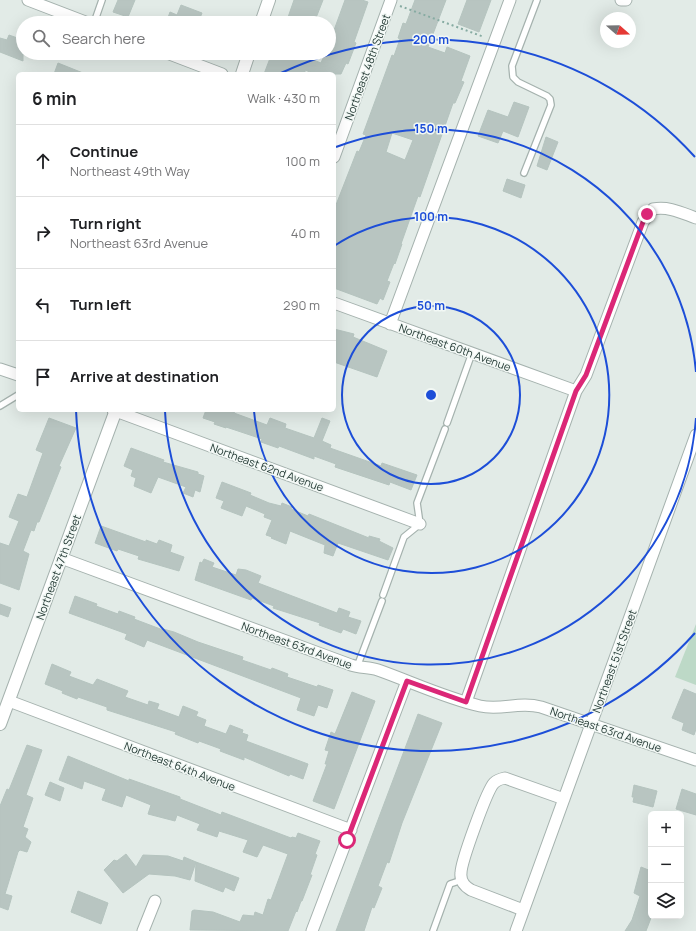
<!DOCTYPE html>
<html lang="en">
<head>
<meta charset="utf-8">
<style>
  body { margin:0; font-family:Manrope,sans-serif; background:#f2f2f2; color:#202124 }
  .controls { position:absolute; right:12px; bottom:12px; display:grid; overflow:hidden; border-radius:6px; box-shadow:0 4px 16px #0002 }
  .controls button { width:36px; height:36px; display:grid; place-items:center; padding:0; border:0; border-bottom:1px solid #e0e0e0; background:#fff; color:#202124; font:20px sans-serif }
  .compass { position:absolute; left:600px; top:12px; width:36px; height:36px; border-radius:50%; background:#fff; box-shadow:0 4px 16px #0002; rotate:110deg }
  .stop { position:absolute; width:12px; height:12px; margin:-9px; border:3px solid #db2777; border-radius:50%; background:#fff }
  .stop.end { background:#db2777; border-color:#fff; box-shadow:0 1px 4px #0008 }
  .list { margin:0; padding:0; list-style:none }
  h2 { display:flex; justify-content:space-between; align-items:center; height:52px; margin:0; padding:0 16px; font-size:17px }
  h2 small { font-size:13px; font-weight:400; color:#757577 }
  .list li { display:grid; grid-template-columns:26px 1fr auto; gap:12px; align-items:center; box-sizing:border-box; height:72px; padding:0 16px; border-top:1px solid #e0e0e0 }
  .list b { display:block; font-size:15px; white-space:nowrap }
  .list p { margin:0; font-size:13px; white-space:nowrap; color:#757577 }
  .list em { font-size:13px; font-style:normal; color:#757577 }
  .icon { flex:none; width:22px; height:22px; fill:none; stroke:currentColor; stroke-width:2; stroke-linecap:round; stroke-linejoin:round }
  .map { position:relative; flex:none; width:696px; height:931px; overflow:hidden }
  .search { position:absolute; background:#fff; box-shadow:0 4px 16px #0002; left:16px; top:16px; width:320px; height:44px; display:flex; align-items:center; gap:10px; box-sizing:border-box; padding:0 14px; border-radius:22px; color:#757577; font-size:15px }
  .panel { position:absolute; background:#fff; box-shadow:0 4px 16px #0002; left:16px; top:72px; width:320px; height:340px; border-radius:6px }
  .map>svg:first-child { display:block }
  .green { fill:#bdd9c7 }
  .building { fill:#b8c5c1; stroke:#b5c4bf; fill-rule:evenodd }
  .lines { fill:none; stroke-linecap:round; stroke-linejoin:round }
  .service-casing { stroke:#a5b2ae; stroke-width:8 }
  .minor-casing { stroke:#a5b2ae; stroke-width:13 }
  .tertiary-casing { stroke:#a5b2ae; stroke-width:14 }
  .path { stroke:#86aba2; stroke-width:2; stroke-dasharray:2 3; stroke-linecap:butt }
  .service { stroke:#fff; stroke-width:5.5 }
  .minor { stroke:#fff; stroke-width:11 }
  .tertiary { stroke:#fff; stroke-width:12 }
  .route { stroke:#db2777; stroke-width:5 }
  .ring { fill:none; stroke:#1d4ed8; stroke-width:2 }
  .labels { text-anchor:middle; dominant-baseline:central; stroke-width:3; stroke-linejoin:round; paint-order:stroke }
  .street-label { font-size:11px; fill:#243a35; stroke:#f2f8f5 }
  .centre { fill:#1d4ed8; stroke:#f2f8f5; stroke-width:2 }
  .ring-label { font-size:12px; text-anchor:middle; font-weight:bold; fill:#1d4ed8; stroke:#f2f8f5; stroke-width:3; stroke-linejoin:round; paint-order:stroke }
</style>
</head>
<body>
<div class="map">
<svg width="696" height="931" viewBox="0 0 696 931">
  <rect width="100%" height="100%" fill="#e2ebe7"/>
  <!-- green -->
  <path class="green" d="M 696,624 L 696,685 L 675,677 Z"/>
  <!-- building -->
  <path class="building" d="M 118,0 L 135,0 L 128,17 L 113,12 Z
    M 294,0 L 323,0 L 314,23 L 286,23 Z
    M 345,0 L 362,0 L 368,2 L 354,42 L 356,43 L 348,64 L 346,63 L 341,74 L 315,74 L 305,70 L 305,74 L 264,74 L 272,53 L 302,53 L 301,55 L 321,63 L 325,53 L 329,53 L 329,44 Z
    M 415,0 L 446,0 L 428,47 L 445,53 L 447,47 L 470,56 L 461,81 L 464,82 L 455,103 L 453,103 L 420,197 L 418,196 L 401,244 L 402,244 L 395,264 L 394,263 L 387,281 L 390,282 L 383,300 L 380,298 L 377,304 L 334,288 L 334,210 L 357,151 L 359,152 L 366,135 L 363,134 L 392,55 L 394,56 L 400,39 L 398,38 L 403,23 L 406,24 ZM 392,133 L 413,140 L 405,160 L 386,152 Z
    M 467,0 L 491,0 L 479,32 L 458,24 Z
    M 181,5 L 202,13 L 198,23 L 166,23 L 170,12 L 177,15 Z
    M 9,35 L 23,40 L 23,61 L 0,52 L 0,38 L 7,40 Z
    M 58,63 L 83,73 L 83,74 L 54,74 Z
    M 514,102 L 529,107 L 518,137 L 503,131 L 498,143 L 478,136 L 488,110 L 508,117 Z
    M 546,137 L 558,142 L 547,170 L 537,166 Z
    M 507,179 L 525,185 L 521,198 L 503,191 Z
    M 334,329 L 354,334 L 353,337 L 387,351 L 377,377 L 334,362 Z
    M 206,410 L 235,410 L 234,413 L 267,425 L 270,418 L 286,424 L 285,428 L 314,438 L 322,418 L 330,421 L 322,441 L 331,445 L 330,448 L 381,466 L 382,463 L 417,475 L 411,490 L 390,482 L 389,485 L 335,467 L 336,464 L 314,456 L 314,459 L 279,446 L 278,448 L 261,442 L 262,439 L 226,427 L 226,428 L 214,424 L 215,422 L 203,418 Z
    M 49,418 L 76,428 L 59,466 L 61,467 L 39,522 L 37,522 L 34,531 L 31,530 L 23,551 L 29,554 L 19,590 L 0,583 L 0,543 L 9,546 L 19,521 L 9,517 L 18,494 L 27,497 L 43,453 L 36,450 Z
    M 131,448 L 164,460 L 163,462 L 198,472 L 198,474 L 204,476 L 200,492 L 195,490 L 193,497 L 183,493 L 186,487 L 158,477 L 151,493 L 134,486 L 136,478 L 131,476 L 133,470 L 124,466 Z
    M 222,482 L 251,493 L 250,495 L 269,503 L 281,506 L 282,503 L 292,507 L 291,509 L 308,516 L 309,514 L 369,538 L 369,536 L 380,539 L 379,541 L 393,548 L 388,560 L 338,543 L 333,556 L 324,553 L 325,545 L 290,531 L 286,544 L 271,538 L 272,537 L 266,535 L 272,520 L 264,517 L 265,514 L 246,506 L 242,516 L 221,508 L 224,501 L 216,498 Z
    M 101,526 L 146,542 L 146,540 L 157,544 L 159,540 L 172,545 L 170,552 L 184,557 L 179,571 L 138,559 L 139,556 L 118,549 L 117,551 L 95,543 Z
    M 204,559 L 214,563 L 212,567 L 236,575 L 238,569 L 246,570 L 261,576 L 258,583 L 337,613 L 339,608 L 350,612 L 348,617 L 361,621 L 356,634 L 343,629 L 341,633 L 319,625 L 320,623 L 273,608 L 274,606 L 252,598 L 251,600 L 195,580 L 200,562 L 202,563 Z
    M 75,596 L 97,604 L 96,606 L 118,614 L 119,611 L 135,617 L 134,619 L 163,630 L 163,629 L 174,632 L 198,642 L 243,657 L 242,660 L 271,670 L 272,668 L 288,674 L 287,677 L 317,687 L 318,685 L 333,690 L 327,708 L 318,705 L 314,716 L 297,710 L 301,698 L 147,640 L 144,647 L 125,639 L 127,634 L 69,613 Z
    M 0,604 L 11,608 L 8,617 L 0,614 Z
    M 52,664 L 71,672 L 69,676 L 93,685 L 97,679 L 128,691 L 125,697 L 148,705 L 149,701 L 159,704 L 157,709 L 179,717 L 183,706 L 198,712 L 196,716 L 206,720 L 204,726 L 226,734 L 230,725 L 243,730 L 242,733 L 248,735 L 246,741 L 308,764 L 303,779 L 290,774 L 289,776 L 244,757 L 244,760 L 220,751 L 221,749 L 199,741 L 198,743 L 175,734 L 176,732 L 107,710 L 107,707 L 78,697 L 77,699 L 62,693 L 63,691 L 45,684 Z
    M 684,689 L 696,694 L 696,729 L 694,735 L 682,730 L 684,723 L 672,718 Z
    M 352,692 L 375,701 L 334,809 L 313,801 L 327,764 L 325,764 L 329,751 L 325,750 L 331,732 L 335,734 Z
    M 418,714 L 442,723 L 402,823 L 389,863 L 387,862 L 378,886 L 382,888 L 374,908 L 372,907 L 364,931 L 336,931 Z
    M 27,745 L 42,750 L 26,795 L 33,798 L 23,827 L 28,829 L 25,837 L 31,842 L 27,852 L 20,850 L 18,852 L 5,894 L 12,896 L 8,910 L 0,907 L 0,806 L 7,789 L 9,790 Z
    M 68,756 L 129,781 L 129,779 L 180,797 L 180,799 L 221,815 L 222,812 L 291,838 L 292,837 L 296,838 L 298,833 L 320,841 L 315,854 L 317,855 L 310,875 L 312,875 L 302,901 L 301,901 L 297,912 L 296,911 L 288,931 L 190,930 L 192,911 L 194,910 L 213,912 L 240,922 L 243,915 L 254,916 L 255,912 L 263,915 L 268,899 L 271,900 L 288,854 L 263,845 L 257,857 L 243,852 L 248,840 L 219,831 L 217,837 L 197,830 L 200,824 L 177,815 L 175,821 L 148,814 L 151,805 L 126,795 L 122,807 L 102,800 L 106,789 L 84,781 L 82,789 L 59,780 Z
    M 50,782 L 64,788 L 60,801 L 45,795 Z
    M 634,785 L 657,791 L 653,807 L 633,802 L 634,797 L 632,797 Z
    M 682,789 L 696,794 L 696,815 L 676,809 Z
    M 126,854 L 136,867 L 143,855 L 168,856 L 183,861 L 184,857 L 196,862 L 190,880 L 175,876 L 149,874 L 123,893 L 104,870 L 114,860 L 117,861 Z
    M 196,862 L 239,878 L 234,891 L 225,887 L 223,892 L 195,881 Z
    M 641,867 L 651,871 L 651,918 L 646,931 L 625,931 L 632,920 L 640,896 L 634,893 Z
    M 78,891 L 108,903 L 101,924 L 71,912 Z"/>
  <g class="lines">
    <defs>
      <path id="service" d="M 94,23 L 102,0
        M 524,173 L 551,105 L 550,99 L 547,96 L 518,82 L 513,77 L 512,66 L 537,0
        M 0,406 L 18,395
        M 447,423 L 472,353
        M 383,595 L 404,537 L 420,524 L 417,503 L 445,429
        M 357,667 L 382,601
        M 433,931 L 450,884 L 462,880"/>
      <path id="minor" d="M 28,0 L 88,23
        M 621,0 L 626,0
        M 167,53 L 222,74
        M 334,157 L 391,0
        M 334,303 L 576,391
        M 390,324 L 510,0
        M 0,369 L 18,375
        M 113,410 L 420,524
        M 61,558 L 351,665 C 360,668 369,667 378,670 C 412,682 445,698 480,706 C 501,711 519,701 541,707 L 696,760
        M 9,701 L 351,830
        M 466,702 L 576,391 L 586,375 L 643,222 L 653,209 C 669,206 682,213 696,218
        M 523,910 L 471,890 C 464,886 460,881 461,873 C 461,862 487,790 494,783 C 497,780 500,779 505,778 L 564,799
        M 143,931 L 155,901
        M 312,931 L 407,681
        M 516,931 L 696,435"/>
      <path id="tertiary" d="M 261,23 L 269,0
        M 242,74 L 249,53
        M 0,724 L 116,410"/>
    </defs>
    <!-- service casing -->
    <use href="#service" class="service-casing"/>
    <!-- minor casing -->
    <use href="#minor" class="minor-casing"/>
    <!-- tertiary casing -->
    <use href="#tertiary" class="tertiary-casing"/>
    <!-- path -->
    <path class="path" d="M 400,6 L 484,37"/>
    <!-- service -->
    <use href="#service" class="service"/>
    <!-- minor -->
    <use href="#minor" class="minor"/>
    <!-- tertiary -->
    <use href="#tertiary" class="tertiary"/>
  </g>
  <g class="lines">
    <!-- route -->
    <path class="route" d="M 347,840 L 407,681 L 466,702 L 576,391 L 586,375 L 643,222 L 647,214"/>
  </g>
  <!-- distance rings -->
  <g class="ring">
    <circle cx="431" cy="395" r="89"/>
    <path d="M334 246A178 178 0 1 1 254 411"/>
    <path d="M696 418A266 266 0 0 1 165 411M336 147A266 266 0 0 1 696 372"/>
    <path d="M695 633A355 355 0 0 1 76 410M281 73A355 355 0 0 1 695 157"/>
  </g>
  <g class="labels">
    <!-- street labels -->
    <g class="street-label">
      <text transform="translate(367 67) rotate(-70)">Northeast 48th Street</text>
      <text transform="translate(455 347) rotate(20)">Northeast 60th Avenue</text>
      <text transform="translate(267 467) rotate(20)">Northeast 62nd Avenue</text>
      <text transform="translate(58 567) rotate(-70)">Northeast 47th Street</text>
      <text transform="translate(297 645) rotate(20)">Northeast 63rd Avenue</text>
      <text transform="translate(614 661) rotate(-70)">Northeast 51st Street</text>
      <text transform="translate(606 729) rotate(19)">Northeast 63rd Avenue</text>
      <text transform="translate(180 766) rotate(21)">Northeast 64th Avenue</text>
    </g>
  </g>
  <circle cx="431" cy="395" r="6" class="centre"/>
  <g class="ring-label">
    <text x="431" y="44">200 m</text>
    <text x="431" y="133">150 m</text>
    <text x="431" y="221">100 m</text>
    <text x="431" y="310">50 m</text>
  </g>
</svg>
<div class="controls">
<button>+</button>
<button>−</button>
<button><svg class="icon" aria-label="layers" viewBox="0 0 24 24"><path d="M12 4l9 5-9 5-9-5zM3 14l9 5 9-5"/></svg></button>
</div>
<svg class="compass" viewBox="-18 -18 36 36"><path d="M0-13l5 13h-10z" fill="#e53935"/><path d="M0 13l5-13h-10z" fill="#757577"/></svg>
<div class="stop" style="left:347px;top:840px"></div>
<div class="stop end" style="left:647px;top:214px"></div>
<div class="search"><svg class="icon" aria-label="search" viewBox="0 0 24 24"><circle cx="10" cy="10" r="6"/><path d="M15 15l6 6"/></svg>Search here</div>
<section class="panel">
<h2>6 min<small>Walk · 430 m</small></h2>
<ul class="list">
<li><svg class="icon" aria-label="ahead" viewBox="0 0 24 24"><path d="M12 20V5M6 11l6-6 6 6"/></svg><div><b>Continue</b><p>Northeast 49th Way</p></div><em>100 m</em></li>
<li><svg class="icon" aria-label="right" viewBox="0 0 24 24"><path d="M7 20v-9h11M14 6l5 5-5 5"/></svg><div><b>Turn right</b><p>Northeast 63rd Avenue</p></div><em>40 m</em></li>
<li><svg class="icon" aria-label="left" viewBox="0 0 24 24"><path d="M17 20v-9H6M10 6l-5 5 5 5"/></svg><div><b>Turn left</b></div><em>290 m</em></li>
<li><svg class="icon" aria-label="arrive" viewBox="0 0 24 24"><path d="M6 21V4h12l-3 4 3 4H6"/></svg><div><b>Arrive at destination</b></div></li>
</ul>
</section>
</div>
</body>
</html>
